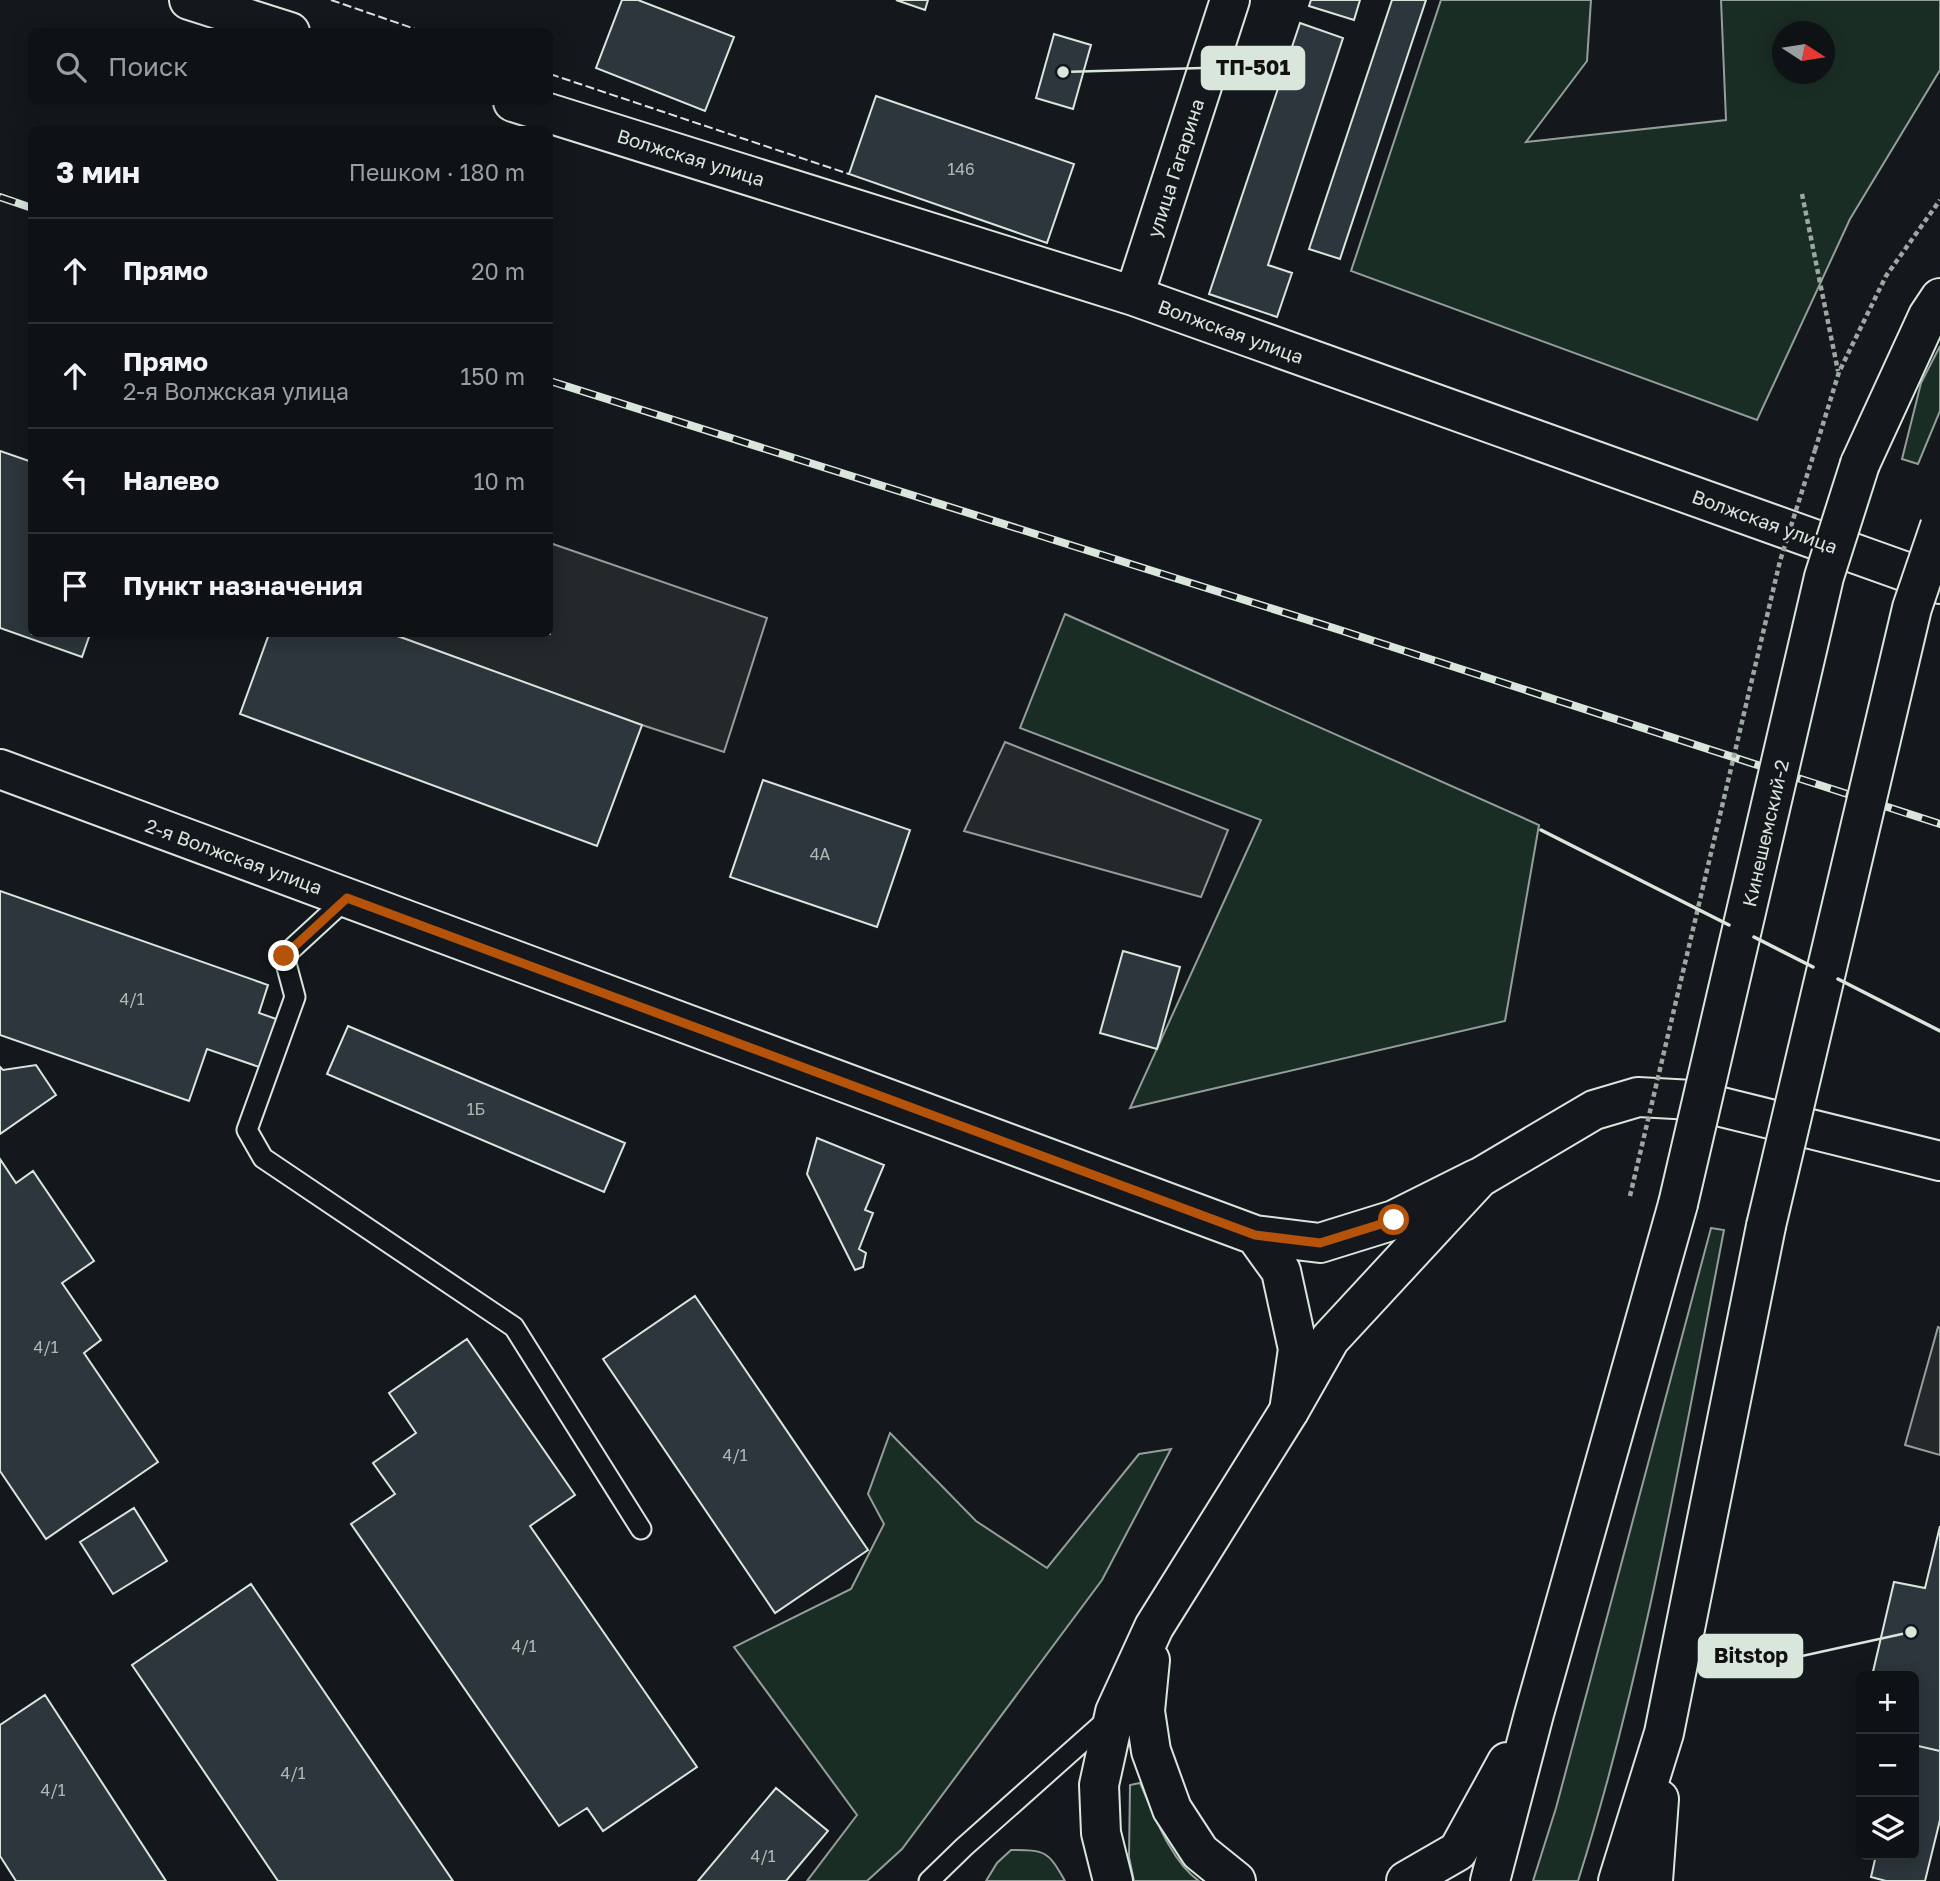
<!DOCTYPE html>
<html lang="ru">
<head>
<meta charset="utf-8">
<style>
  body { margin:0; font-family:"Golos Text",sans-serif; background:#1d2022; color:#f1f3f6 }
  .controls { position:absolute; right:21px; bottom:21px; display:grid; overflow:hidden; border-radius:10px; box-shadow:0 4px 18px #0003 }
  .controls button { width:63px; height:63px; display:grid; place-items:center; padding:0; border:0; border-bottom:2px solid #2f3234; background:#0f1215; color:#f1f3f6; font:35px sans-serif }
  .compass { position:absolute; left:1772px; top:21px; width:63px; height:63px; border-radius:50%; background:#0f1215; box-shadow:0 4px 18px #0003; rotate:102deg }
  .stop { position:absolute; width:21px; height:21px; margin:-16px; border:5px solid #b45309; border-radius:50%; background:#fff }
  .stop.end { background:#b45309; border-color:#fff; box-shadow:0 2px 7px #0008 }
  .list { margin:0; padding:0; list-style:none }
  h2 { display:flex; justify-content:space-between; align-items:center; height:91px; margin:0; padding:0 28px; font-size:30px }
  h2 small { font-size:23px; font-weight:400; color:#9b9ea0 }
  .list li { display:grid; grid-template-columns:46px 1fr auto; gap:21px; align-items:center; box-sizing:border-box; height:105px; padding:0 28px; border-top:2px solid #2f3234 }
  .list b { display:block; font-size:26px; white-space:nowrap }
  .list p { margin:0; font-size:23px; white-space:nowrap; color:#9b9ea0 }
  .list em { font-size:23px; font-style:normal; color:#9b9ea0 }
  .icon { flex:none; width:38px; height:38px; fill:none; stroke:currentColor; stroke-width:2; stroke-linecap:round; stroke-linejoin:round }
  .map { position:relative; flex:none; width:1940px; height:1881px; overflow:hidden }
  .search { position:absolute; background:#0f1215; box-shadow:0 4px 18px #0003; left:28px; top:28px; width:525px; height:77px; display:flex; align-items:center; gap:18px; box-sizing:border-box; padding:0 24px; border-radius:10px; color:#9b9ea0; font-size:26px }
  .panel { position:absolute; background:#0f1215; box-shadow:0 4px 18px #0003; left:28px; top:126px; width:525px; height:511px; border-radius:10px }
  .map>svg:first-child { display:block }
  .green { fill:#1a2d24; stroke:#939e99; stroke-width:2; fill-rule:evenodd }
  .parking { fill:#24282b; stroke:#939e99; stroke-width:2 }
  .building { fill:#2c363c; stroke:#d8e6dc; stroke-width:2 }
  .lines { fill:none; stroke-linecap:round; stroke-linejoin:round }
  .lane-casing { stroke:#d8e6dc; stroke-width:23 }
  .street-casing { stroke:#d8e6dc; stroke-width:42 }
  .secondary-casing { stroke:#d8e6dc; stroke-width:42 }
  .primary-casing { stroke:#d8e6dc; stroke-width:42 }
  .path { stroke:#9da8a2; stroke-width:4.5; stroke-dasharray:5 3.5; stroke-linecap:butt }
  .lane { stroke:#14181c; stroke-width:19 }
  .street { stroke:#14181c; stroke-width:38 }
  .secondary { stroke:#14181c; stroke-width:38 }
  .primary { stroke:#14181c; stroke-width:38 }
  .rail-casing { stroke:#d8e6dc; stroke-width:8 }
  .rail { stroke:#14181c; stroke-width:5; stroke-dasharray:16; stroke-linecap:butt }
  .primary-bridge-casing { stroke:#d8e6dc; stroke-width:42; stroke-linecap:butt }
  .path-bridge { stroke:#9da8a2; stroke-width:4.5; stroke-dasharray:5 3.5; stroke-linecap:butt }
  .primary-bridge { stroke:#14181c; stroke-width:38 }
  .fence { stroke:#d8e6dc; stroke-width:2; stroke-dasharray:9 3.5; stroke-linecap:butt }
  .wall { stroke:#d8e6dc; stroke-width:3.5 }
  .route { stroke:#b45309; stroke-width:9 }
  .labels { text-anchor:middle; dominant-baseline:central; stroke-width:5; stroke-linejoin:round; paint-order:stroke }
  .number-label { font-size:16px; fill:#adbab4 }
  .street-label { font-size:19px; fill:#d8e6dc; stroke:#14181c }
  .leader { fill:none; stroke:#d8e6dc; stroke-width:2.5 }
  .callout-dot { fill:#d8e6dc; stroke:#14181c; stroke-width:2.5 }
  .callout { fill:#d8e6dc; stroke:#d8e6dc; stroke-width:2.5 }
  .callout-label { font-size:21px; text-anchor:middle; font-weight:bold; fill:#111 }
</style>
</head>
<body>
<div class="map">
<svg width="1940" height="1881" viewBox="0 0 1940 1881">
  <rect width="100%" height="100%" fill="#14181c"/>
  <!-- green -->
  <path class="green" d="M 1441,0 L 1591,0 L 1587,61 L 1526,142 L 1726,120 L 1721,0 L 1940,0 L 1940,70 L 1850,219 L 1757,420 L 1351,271 ZM 1783,32 L 1825,32 L 1825,74 L 1783,74 Z
    M 1940,346 L 1940,411 L 1918,464 L 1902,459 L 1921,383 Z
    M 1065,614 L 1539,825 L 1505,1021 L 1130,1108 L 1261,820 L 1020,728 Z
    M 1711,1228 L 1724,1230 C 1682,1448 1645,1669 1578,1881 L 1533,1881 L 1556,1808 Z
    M 890,1433 L 976,1521 L 1047,1568 L 1139,1454 L 1171,1449 L 1102,1580 L 902,1849 L 867,1881 L 807,1881 L 857,1815 L 734,1647 L 851,1589 L 884,1524 L 868,1494 Z
    M 1140,1783 C 1154,1814 1171,1862 1199,1881 L 1134,1881 L 1129,1857 L 1130,1785 Z
    M 1011,1850 C 1046,1850 1048,1851 1065,1881 L 986,1881 L 997,1863 Z"/>
  <!-- parking -->
  <path class="parking" d="M 550,543 L 767,618 L 724,752 L 642,725 L 392,634 L 550,634 Z
    M 1005,742 L 1228,830 L 1201,897 L 964,831 Z
    M 1938,1327 L 1940,1328 L 1940,1455 L 1905,1445 Z"/>
  <!-- building -->
  <path class="building" d="M 622,0 L 638,0 L 734,37 L 705,111 L 596,68 Z
    M 896,0 L 928,0 L 925,10 Z
    M 1311,0 L 1360,0 L 1354,20 L 1309,6 Z
    M 1392,0 L 1426,0 L 1340,259 L 1309,249 Z
    M 1300,23 L 1343,38 L 1268,265 L 1292,273 L 1277,317 L 1209,294 Z
    M 1054,34 L 1091,45 L 1073,109 L 1036,98 Z
    M 876,96 L 1074,164 L 1047,243 L 849,174 Z
    M 0,451 L 32,462 L 32,634 L 90,634 L 82,657 L 0,628 Z
    M 269,634 L 392,634 L 642,725 L 597,846 L 240,714 Z
    M 763,780 L 910,830 L 877,927 L 730,877 Z
    M 0,891 L 268,985 L 259,1013 L 282,1021 L 265,1069 L 207,1049 L 189,1101 L 0,1035 Z
    M 1123,951 L 1180,967 L 1157,1049 L 1100,1033 Z
    M 348,1026 L 625,1143 L 604,1192 L 327,1074 Z
    M 36,1065 L 56,1095 L 0,1134 L 0,1067 L 3,1070 Z
    M 817,1138 L 884,1165 L 865,1210 L 873,1213 L 859,1249 L 866,1253 L 863,1267 L 855,1270 L 807,1174 Z
    M 0,1159 L 16,1183 L 33,1171 L 94,1261 L 62,1283 L 101,1340 L 84,1353 L 158,1462 L 46,1539 L 0,1471 Z
    M 695,1296 L 868,1550 L 775,1613 L 603,1359 Z
    M 467,1339 L 575,1495 L 530,1526 L 697,1767 L 603,1831 L 587,1808 L 559,1826 L 351,1524 L 395,1494 L 373,1463 L 416,1433 L 389,1393 Z
    M 134,1508 L 167,1561 L 113,1594 L 80,1542 Z
    M 1940,1526 L 1940,1751 L 1914,1745 L 1914,1676 L 1872,1676 L 1894,1582 L 1925,1588 Z
    M 251,1584 L 453,1881 L 278,1881 L 132,1665 Z
    M 45,1695 L 166,1881 L 16,1881 L 0,1856 L 0,1725 Z
    M 1914,1745 L 1940,1751 L 1940,1820 L 1925,1881 L 1886,1881 L 1871,1877 L 1876,1855 L 1914,1855 Z
    M 776,1788 L 828,1831 L 786,1881 L 698,1881 Z"/>
  <g class="lines">
    <defs>
      <path id="lane" d="M 347,898 L 284,956 L 295,997 L 247,1130 L 263,1158 L 514,1327 L 641,1529
        M 929,1881 L 964,1847 L 1109,1718"/>
      <path id="street" d="M 189,0 L 290,32
        M 513,102 L 1134,296 L 1940,584
        M 1134,296 L 1230,0"/>
      <path id="secondary" d="M 0,769 L 1255,1235 L 1320,1243 L 1394,1220 L 1476,1179
        M 1255,1235 L 1281,1271 L 1298,1349 L 1289,1411"/>
      <path id="primary" d="M 1860,464 L 1928,316 L 1940,298
        M 1150,1660 L 1145,1711 L 1151,1751 L 1172,1809 L 1200,1852 L 1236,1881
        M 1113,1881 L 1101,1833 L 1099,1785 L 1115,1712 L 1154,1627 L 1289,1411 L 1330,1339 L 1479,1178 L 1594,1110 L 1638,1097 L 1693,1100 L 1940,1161
        M 1406,1881 L 1458,1851 L 1507,1762
        M 1490,1881 L 1534,1714 L 1678,1204
        M 1618,1881 L 1664,1733 L 1766,1226
        M 1653,1881 L 1659,1799"/>
    </defs>
    <!-- lane casing -->
    <use href="#lane" class="lane-casing"/>
    <!-- street casing -->
    <use href="#street" class="street-casing"/>
    <!-- secondary casing -->
    <use href="#secondary" class="secondary-casing"/>
    <!-- primary casing -->
    <use href="#primary" class="primary-casing"/>
    <!-- path -->
    <path class="path" d="M 1802,194 L 1838,371
      M 1815,450 L 1839,372 L 1886,276 L 1940,200"/>
    <!-- lane -->
    <use href="#lane" class="lane"/>
    <!-- street -->
    <use href="#street" class="street"/>
    <!-- secondary -->
    <use href="#secondary" class="secondary"/>
    <!-- primary -->
    <use href="#primary" class="primary"/>
    <defs>
      <path id="rail" d="M 0,197 L 32,208
        M 550,381 L 1343,631 L 1940,824"/>
    </defs>
    <!-- rail casing -->
    <use href="#rail" class="rail-casing"/>
    <!-- rail -->
    <use href="#rail" class="rail"/>
    <defs>
      <path id="primary-bridge" d="M 1678,1204 L 1824,577 L 1860,464
        M 1766,1226 L 1912,608 L 1940,526"/>
    </defs>
    <!-- primary-bridge casing -->
    <use href="#primary-bridge" class="primary-bridge-casing"/>
    <!-- path-bridge -->
    <path class="path-bridge" d="M 1630,1196 L 1780,561 L 1815,450"/>
    <!-- primary-bridge -->
    <use href="#primary-bridge" class="primary-bridge"/>
    <!-- fence -->
    <path class="fence" d="M 331,0 L 424,32
      M 550,74 L 849,174"/>
    <!-- wall -->
    <path class="wall" d="M 1541,830 L 1729,925
      M 1754,937 L 1813,967
      M 1838,979 L 1940,1031"/>
  </g>
  <g class="lines">
    <!-- route -->
    <path class="route" d="M 284,956 L 347,898 L 1255,1235 L 1320,1243 L 1394,1220"/>
  </g>
  <g class="labels">
    <!-- number labels -->
    <g class="number-label">
      <text x="961" y="169">146</text>
      <text x="820" y="854">4А</text>
      <text x="132" y="999">4/1</text>
      <text x="476" y="1109">1Б</text>
      <text x="46" y="1347">4/1</text>
      <text x="735" y="1455">4/1</text>
      <text x="524" y="1646">4/1</text>
      <text x="293" y="1773">4/1</text>
      <text x="53" y="1790">4/1</text>
      <text x="763" y="1856">4/1</text>
    </g>
    <!-- street labels -->
    <g class="street-label">
      <text transform="translate(691 157) rotate(17)">Волжская улица</text>
      <text transform="translate(1175 168) rotate(-72)">улица Гагарина</text>
      <text transform="translate(1231 331) rotate(20)">Волжская улица</text>
      <text transform="translate(1765 521) rotate(20)">Волжская улица</text>
      <text transform="translate(1765 833) rotate(-77)">Кинешемский-2</text>
      <text transform="translate(234 856) rotate(20)">2-я Волжская улица</text>
    </g>
  </g>
  <!-- callouts -->
  <path class="leader" d="M1063 72L1202 68M1911 1632L1802 1656"/>
  <g class="callout-dot">
    <circle cx="1063" cy="72" r="7"/>
    <circle cx="1911" cy="1632" r="7"/>
  </g>
  <g class="callout">
    <rect x="1202" y="47" width="102" height="42" rx="7"/>
    <rect x="1699" y="1635" width="103" height="42" rx="7"/>
  </g>
  <g class="callout-label">
    <text x="1253" y="75">ТП-501</text>
    <text x="1751" y="1663">Bitstop</text>
  </g>
</svg>
<div class="controls">
<button>+</button>
<button>−</button>
<button><svg class="icon" aria-label="layers" viewBox="0 0 24 24"><path d="M12 4l9 5-9 5-9-5zM3 14l9 5 9-5"/></svg></button>
</div>
<svg class="compass" viewBox="-18 -18 36 36"><path d="M0-13l5 13h-10z" fill="#e53935"/><path d="M0 13l5-13h-10z" fill="#9b9ea0"/></svg>
<div class="stop" style="left:1394px;top:1220px"></div>
<div class="stop end" style="left:284px;top:956px"></div>
<div class="search"><svg class="icon" aria-label="search" viewBox="0 0 24 24"><circle cx="10" cy="10" r="6"/><path d="M15 15l6 6"/></svg>Поиск</div>
<section class="panel">
<h2>3 мин<small>Пешком · 180 m</small></h2>
<ul class="list">
<li><svg class="icon" aria-label="ahead" viewBox="0 0 24 24"><path d="M12 20V5M6 11l6-6 6 6"/></svg><div><b>Прямо</b></div><em>20 m</em></li>
<li><svg class="icon" aria-label="ahead" viewBox="0 0 24 24"><path d="M12 20V5M6 11l6-6 6 6"/></svg><div><b>Прямо</b><p>2-я Волжская улица</p></div><em>150 m</em></li>
<li><svg class="icon" aria-label="left" viewBox="0 0 24 24"><path d="M17 20v-9H6M10 6l-5 5 5 5"/></svg><div><b>Налево</b></div><em>10 m</em></li>
<li><svg class="icon" aria-label="arrive" viewBox="0 0 24 24"><path d="M6 21V4h12l-3 4 3 4H6"/></svg><div><b>Пункт назначения</b></div></li>
</ul>
</section>
</div>
</body>
</html>
